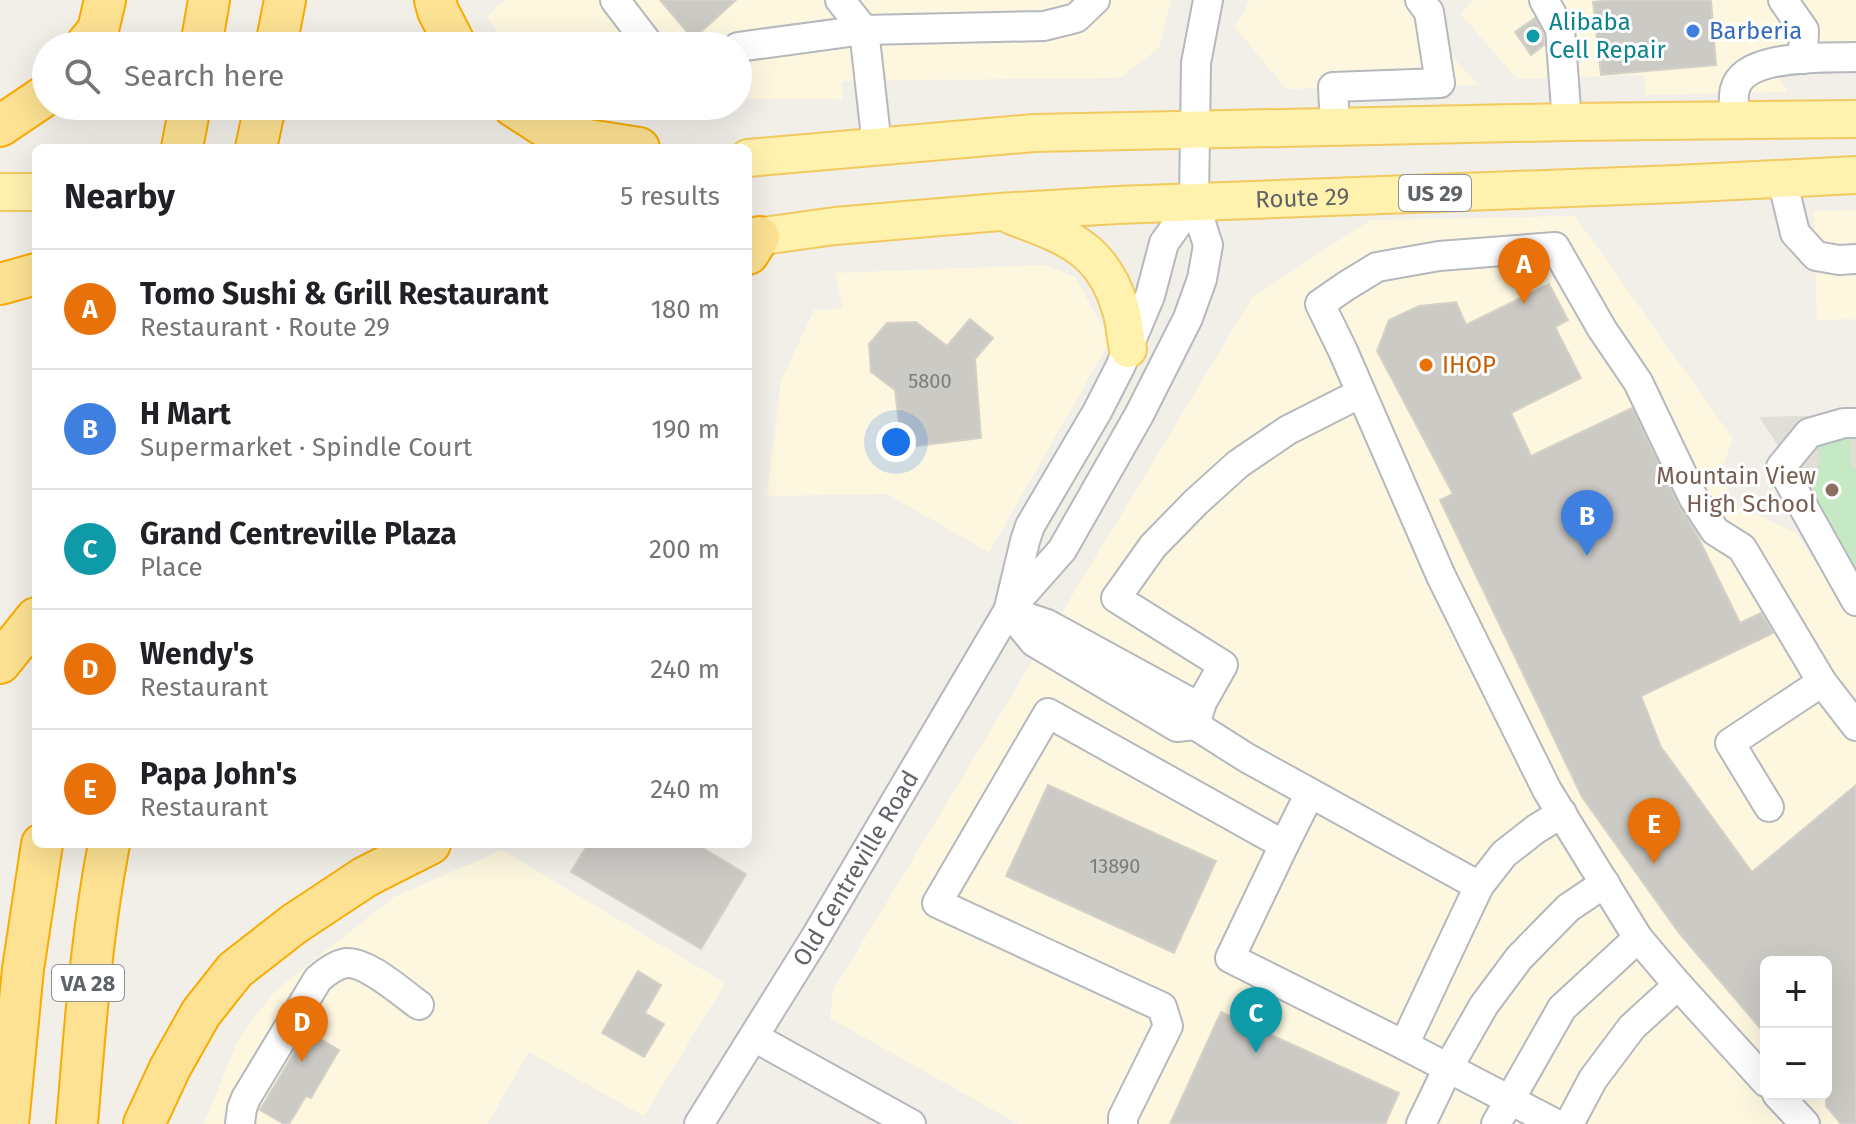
<!DOCTYPE html>
<html lang="en">
<head>
<meta charset="utf-8">
<style>
  body { margin:0; font-family:"Fira Sans",sans-serif; background:#f2f2f2; color:#202124 }
  .controls { position:absolute; right:24px; bottom:24px; display:grid; overflow:hidden; border-radius:12px; box-shadow:0 8px 32px #0002 }
  .controls button { width:72px; height:72px; display:grid; place-items:center; padding:0; border:0; border-bottom:2px solid #e0e0e0; background:#fff; color:#202124; font:40px sans-serif }
  .you { position:absolute; left:896px; top:442px; width:28px; height:28px; margin:-20px; border:6px solid #fff; border-radius:50%; background:#1a73e8; box-shadow:0 0 0 12px #1a73e833 }
  .badge { display:grid; place-items:center; width:52px; height:52px; border-radius:50%; background:#2563eb; color:#fff; font-size:26px; font-weight:700 }
  .pin { position:absolute; translate:-50% -66px; filter:drop-shadow(0 2px 4px #0008) }
  .pin::after { content:''; position:absolute; top:42px; width:28px; height:24px; background:inherit; clip-path:polygon(0 0,100% 0,50% 100%) }
  .list { margin:0; padding:0; list-style:none }
  h2 { display:flex; justify-content:space-between; align-items:center; height:104px; margin:0; padding:0 32px; font-size:34px }
  h2 small { font-size:26px; font-weight:400; color:#757577 }
  .list li { display:grid; grid-template-columns:52px 1fr auto; gap:24px; align-items:center; box-sizing:border-box; height:120px; padding:0 32px; border-top:2px solid #e0e0e0 }
  .list b { display:block; font-size:30px; white-space:nowrap }
  .list p { margin:0; font-size:26px; white-space:nowrap; color:#757577 }
  .list em { font-size:26px; font-style:normal; color:#757577 }
  .icon { flex:none; width:44px; height:44px; fill:none; stroke:currentColor; stroke-width:2; stroke-linecap:round; stroke-linejoin:round }
  .map { position:relative; flex:none; width:1856px; height:1124px; overflow:hidden }
  .search { position:absolute; background:#fff; box-shadow:0 8px 32px #0002; left:32px; top:32px; width:720px; height:88px; display:flex; align-items:center; gap:20px; box-sizing:border-box; padding:0 28px; border-radius:44px; color:#757577; font-size:30px }
  .panel { position:absolute; background:#fff; box-shadow:0 8px 32px #0002; left:32px; top:144px; width:720px; height:704px; border-radius:12px }
  .map>svg:first-child { display:block }
  .commercial { fill:#fef7e0; fill-rule:evenodd }
  .education { fill:#e1ded6 }
  .green { fill:#c5e8c5 }
  .building { fill:#cccac5; stroke:#d6d1c6; stroke-width:2 }
  .lines { fill:none; stroke-linecap:round; stroke-linejoin:round }
  .minor-casing { stroke:#b5b8bc; stroke-width:32 }
  .major-casing { stroke:#f2c960; stroke-width:40 }
  .highway-casing { stroke:#f9ab00; stroke-width:44 }
  .minor { stroke:#fff; stroke-width:28 }
  .major { stroke:#fff2af; stroke-width:36 }
  .highway { stroke:#fde293; stroke-width:40 }
  .shop-dot { fill:#3f7fe0; stroke:#fff; stroke-width:3 }
  .culture-dot { fill:#0f9aa8; stroke:#fff; stroke-width:3 }
  .food-dot { fill:#e8710a; stroke:#fff; stroke-width:3 }
  .education-dot { fill:#8d6e63; stroke:#fff; stroke-width:3 }
  .labels { text-anchor:middle; dominant-baseline:central; stroke-width:6; stroke-linejoin:round; paint-order:stroke }
  .number-label { font-size:20px; fill:#7a7d7f }
  .shield { fill:#fff; stroke:#8f9295; stroke-width:2 }
  .shield-label { font-size:22px; font-weight:bold; fill:#5f6368 }
  .culture-label { font-size:24px; fill:#0d838f; stroke:#fff; text-anchor:start }
  .shop-label { font-size:24px; fill:#366cbe; stroke:#fff; text-anchor:start }
  .street-label { font-size:24px; fill:#5f6368; stroke:#fff }
  .food-label { font-size:24px; fill:#c56008; stroke:#fff; text-anchor:start }
  .education-label { font-size:24px; fill:#785e54; stroke:#fff; text-anchor:end }
</style>
</head>
<body>
<div class="map">
<svg width="1856" height="1124" viewBox="0 0 1856 1124">
  <rect width="100%" height="100%" fill="#f1efe8"/>
  <!-- commercial -->
  <path class="commercial" d="M 504,0 L 1171,0 L 1159,48 L 1120,78 L 842,81 L 842,99 L 738,99 L 738,46 L 511,46 L 500,36 L 487,16 Z
    M 1250,0 L 1401,0 L 1478,85 L 1286,89 L 1235,27 Z
    M 1473,0 L 1856,0 L 1856,49 L 1764,52 L 1788,92 L 1646,95 L 1644,75 L 1517,79 L 1461,14 Z
    M 1856,210 L 1856,323 L 1853,319 L 1817,320 L 1814,211 Z
    M 1575,216 L 1733,439 L 1721,470 L 1731,503 L 1796,533 L 1856,620 L 1856,1124 L 1018,1124 L 830,1018 L 833,991 L 1254,295 L 1371,220 ZM 1766,962 L 1826,962 L 1826,1094 L 1766,1094 Z
    M 1046,265 L 1075,277 L 1110,341 L 989,552 L 887,494 L 767,496 L 781,381 L 814,310 L 843,309 L 835,273 Z
    M 502,850 L 725,983 L 644,1116 L 529,1052 L 487,1124 L 204,1124 L 239,1038 L 274,992 L 394,897 Z"/>
  <!-- education -->
  <path class="education" d="M 1856,415 L 1856,563 L 1759,417 Z"/>
  <!-- green -->
  <path class="green" d="M 1850,431 L 1851,464 L 1856,470 L 1856,580 L 1811,499 L 1820,460 L 1818,445 L 1827,437 Z"/>
  <!-- building -->
  <path class="building" d="M 660,0 L 736,0 L 693,39 Z
    M 1611,0 L 1711,0 L 1716,65 L 1601,75 L 1593,2 Z
    M 1535,18 L 1543,34 L 1544,45 L 1531,55 L 1515,32 Z
    M 1549,284 L 1568,320 L 1555,327 L 1581,378 L 1511,413 L 1531,456 L 1632,408 L 1678,504 L 1697,535 L 1740,623 L 1761,613 L 1773,633 L 1641,696 L 1661,747 L 1752,872 L 1856,785 L 1856,1124 L 1841,1124 L 1826,1106 L 1826,962 L 1766,962 L 1766,1035 L 1679,933 L 1582,797 L 1440,500 L 1453,494 L 1377,351 L 1389,320 L 1419,306 L 1456,302 L 1466,325 Z
    M 970,319 L 993,338 L 975,359 L 981,438 L 902,448 L 895,390 L 871,372 L 869,344 L 887,323 L 916,322 L 947,346 Z
    M 1048,785 L 1216,861 L 1174,953 L 1006,876 Z
    M 588,844 L 696,844 L 746,874 L 701,949 L 571,872 Z
    M 638,971 L 661,985 L 645,1013 L 664,1024 L 644,1057 L 602,1033 Z
    M 1221,1012 L 1399,1093 L 1385,1124 L 1170,1124 Z
    M 307,1031 L 339,1050 L 311,1098 L 306,1096 L 289,1124 L 284,1124 L 260,1110 Z"/>
  <g class="lines">
    <defs>
      <g id="minor">
        <path d="M 615,0 L 650,46"/>
        <path d="M 840,0 L 864,30 L 877,146"/>
        <path d="M 1544,0 L 1560,29 L 1567,122"/>
        <path d="M 1783,0 L 1804,30 L 1803,59"/>
        <path d="M 738,47 L 864,30 L 1044,26 L 1076,18 L 1095,0"/>
        <path d="M 1735,121 C 1735,111 1732,98 1735,89 C 1744,53 1827,58 1856,57"/>
        <path d="M 1335,127 L 1333,87 L 1440,83 L 1429,12 L 1420,0"/>
        <path d="M 1782,179 L 1795,233 L 1816,256 L 1839,260 L 1856,259"/>
        <path d="M 1856,423 L 1844,423 L 1809,433 L 1781,467 L 1856,601"/>
        <path d="M 1009,608 L 1025,541 L 1030,526 L 1097,412 L 1120,367 L 1150,296 L 1164,243 L 1194,201"/>
        <path d="M 1008,611 L 1047,624 L 1186,700 L 1195,725 L 1247,758 L 1479,886 L 1504,854 L 1536,829 L 1562,813"/>
        <path d="M 1009,611 L 1034,642 L 1177,727 L 1195,725"/>
        <path d="M 1195,725 L 1202,702 L 1223,665 L 1116,598 L 1153,546 L 1196,502 L 1238,464 L 1288,430 L 1361,393"/>
        <path d="M 1769,807 L 1730,743 L 1822,682"/>
        <path d="M 1284,845 L 1310,793"/>
        <path d="M 754,1037 L 911,1124"/>
        <path d="M 1404,1045 L 1556,1124"/>
        <path d="M 1766,1082 L 1678,985 L 1638,938 L 1547,790 L 1441,576 L 1343,351 L 1320,304 L 1346,286 L 1377,267 L 1439,256 L 1555,247 L 1602,329 L 1638,382 L 1693,497 L 1715,531 L 1742,548 L 1822,682 L 1856,726"/>
        <path d="M 1777,1094 L 1805,1124"/>
        <path d="M 240,1124 L 242,1108 L 246,1098 L 318,979 C 326,972 335,965 346,963 C 367,961 402,993 419,1005"/>
        <path id="s1" d="M 699,1124 L 815,938 L 1008,611 L 1062,550 L 1139,415 L 1188,318 L 1202,279 L 1208,245 L 1194,201 L 1196,63 L 1208,0"/>
        <path d="M 1123,1124 L 1123,1117 L 1168,1026 L 1162,1007 L 937,903 L 1048,713 L 1284,845 L 1230,958 L 1404,1045 L 1479,886"/>
        <path d="M 1421,1124 L 1448,1068 L 1484,1005 L 1519,958 L 1568,908 L 1605,883"/>
        <path d="M 1496,1124 L 1562,1008 L 1638,938"/>
        <path d="M 1569,1124 L 1593,1079 L 1632,1027 L 1678,985"/>
      </g>
      <g id="major">
        <path d="M 748,158 L 1034,133 L 1567,122 L 1856,119"/>
        <path d="M 0,192 L 36,192"/>
        <path d="M 1012,216 C 1065,236 1102,247 1120,307 C 1125,320 1125,336 1128,349"/>
        <path id="s2" d="M 748,238 L 835,226 L 999,212 L 1117,205 L 1676,184 L 1856,175"/>
      </g>
      <path id="highway" d="M 435,0 L 438,11 L 456,46
        M 85,46 L 98,30 L 105,0
        M 201,46 L 209,0
        M 276,46 L 285,0
        M 513,106 L 544,126 L 588,140 L 639,148
        M 0,126 L 46,95
        M 182,148 L 190,106
        M 256,148 L 265,106
        M 748,254 L 759,237
        M 0,284 L 36,274
        M 0,663 L 36,618
        M 8,1124 L 23,969 L 42,844
        M 77,1124 C 85,1030 91,937 109,844
        M 144,1124 L 170,1068 L 201,1013 L 235,970 L 294,924 L 365,877 L 430,844"/>
    </defs>
    <!-- minor casing -->
    <use href="#minor" class="minor-casing"/>
    <!-- major casing -->
    <use href="#major" class="major-casing"/>
    <!-- highway casing -->
    <use href="#highway" class="highway-casing"/>
    <!-- minor -->
    <use href="#minor" class="minor"/>
    <!-- major -->
    <use href="#major" class="major"/>
    <!-- highway -->
    <use href="#highway" class="highway"/>
  </g>
  <!-- markers -->
  <circle class="shop-dot" cx="1693" cy="31" r="8"/>
  <circle class="culture-dot" cx="1533" cy="36" r="8"/>
  <circle class="food-dot" cx="1426" cy="365" r="8"/>
  <circle class="education-dot" cx="1832" cy="490" r="8"/>
  <g class="labels">
    <!-- number labels -->
    <g class="number-label">
      <text x="930" y="381">5800</text>
      <text x="1115" y="866">13890</text>
    </g>
    <!-- shield labels -->
    <g class="shield">
      <rect x="1399" y="175" width="72" height="36" rx="6"/>
      <rect x="52" y="965" width="72" height="36" rx="6"/>
    </g>
    <g class="shield-label">
      <text x="1435" y="193">US 29</text>
      <text x="88" y="983">VA 28</text>
    </g>
    <!-- culture labels -->
    <g class="culture-label">
      <text x="1549" y="22">Alibaba<tspan x="1549" dy="28">Cell Repair</tspan></text>
    </g>
    <!-- shop labels -->
    <g class="shop-label">
      <text x="1709" y="31">Barberia</text>
    </g>
    <!-- street labels -->
    <g class="street-label">
      <text stroke="none"><textPath href="#s2" startOffset="556">Route 29</textPath></text>
      <text stroke="none"><textPath href="#s1" startOffset="300">Old Centreville Road</textPath></text>
    </g>
    <!-- food labels -->
    <g class="food-label">
      <text x="1442" y="365">IHOP</text>
    </g>
    <!-- education labels -->
    <g class="education-label">
      <text x="1816" y="476">Mountain View<tspan x="1816" dy="28">High School</tspan></text>
    </g>
  </g>
</svg>
<div class="controls">
<button>+</button>
<button>−</button>
</div>
<div class="you"></div>
<div class="pin badge" style="left:1524px;top:304px;background:#e8710a">A</div>
<div class="pin badge" style="left:1587px;top:556px;background:#3f7fe0">B</div>
<div class="pin badge" style="left:1256px;top:1053px;background:#0f9aa8">C</div>
<div class="pin badge" style="left:302px;top:1062px;background:#e8710a">D</div>
<div class="pin badge" style="left:1654px;top:864px;background:#e8710a">E</div>
<div class="search"><svg class="icon" aria-label="search" viewBox="0 0 24 24"><circle cx="10" cy="10" r="6"/><path d="M15 15l6 6"/></svg>Search here</div>
<section class="panel">
<h2>Nearby<small>5 results</small></h2>
<ul class="list">
<li><span class="badge" style="background:#e8710a">A</span><div><b>Tomo Sushi &amp; Grill Restaurant</b><p>Restaurant · Route 29</p></div><em>180 m</em></li>
<li><span class="badge" style="background:#3f7fe0">B</span><div><b>H Mart</b><p>Supermarket · Spindle Court</p></div><em>190 m</em></li>
<li><span class="badge" style="background:#0f9aa8">C</span><div><b>Grand Centreville Plaza</b><p>Place</p></div><em>200 m</em></li>
<li><span class="badge" style="background:#e8710a">D</span><div><b>Wendy's</b><p>Restaurant</p></div><em>240 m</em></li>
<li><span class="badge" style="background:#e8710a">E</span><div><b>Papa John's</b><p>Restaurant</p></div><em>240 m</em></li>
</ul>
</section>
</div>
</body>
</html>
